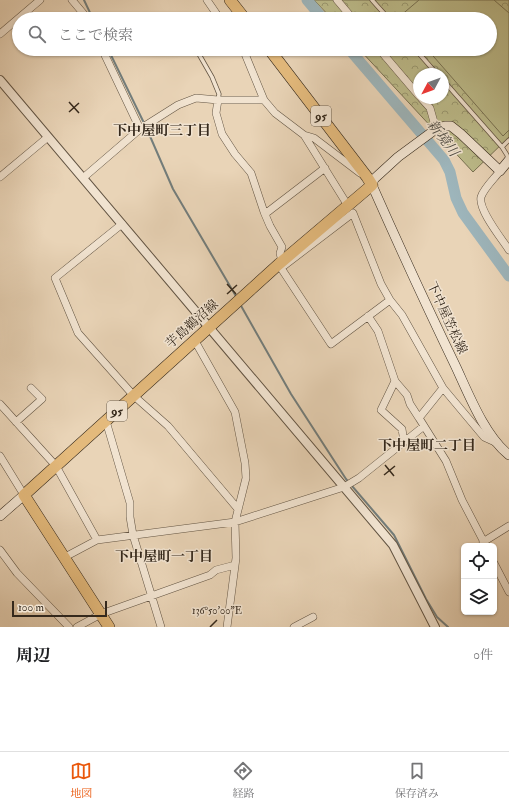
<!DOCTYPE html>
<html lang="ja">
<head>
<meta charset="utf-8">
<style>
  body { margin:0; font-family:"IM FELL Double Pica","Noto Serif JP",serif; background:#f2f2f2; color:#202124 }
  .controls { position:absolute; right:12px; bottom:12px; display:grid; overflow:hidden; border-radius:6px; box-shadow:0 1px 3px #0004 }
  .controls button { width:36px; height:36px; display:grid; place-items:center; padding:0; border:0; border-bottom:1px solid #e0e0e0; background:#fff; color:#202124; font:20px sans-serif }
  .compass { position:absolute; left:413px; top:68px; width:36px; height:36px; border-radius:50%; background:#fff; box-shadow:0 1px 3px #0004; rotate:229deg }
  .scale { position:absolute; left:12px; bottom:10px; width:95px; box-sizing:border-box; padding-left:4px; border:2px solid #35291c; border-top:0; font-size:11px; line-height:14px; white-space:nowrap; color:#35291c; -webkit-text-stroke:3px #f1e3d0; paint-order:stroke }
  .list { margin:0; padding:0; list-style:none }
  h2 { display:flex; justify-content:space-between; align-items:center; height:52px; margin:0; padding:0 16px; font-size:17px }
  h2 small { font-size:13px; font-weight:400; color:#757577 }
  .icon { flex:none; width:22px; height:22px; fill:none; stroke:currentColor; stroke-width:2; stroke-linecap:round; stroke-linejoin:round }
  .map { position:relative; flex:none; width:509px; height:627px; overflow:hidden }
  .search { position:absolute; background:#fff; box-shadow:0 1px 3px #0004; left:12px; right:12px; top:12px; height:44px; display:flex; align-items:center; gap:10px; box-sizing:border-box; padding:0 14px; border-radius:22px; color:#757577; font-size:15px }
  .sheet { height:124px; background:#fff }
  nav { display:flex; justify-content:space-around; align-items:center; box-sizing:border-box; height:56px; border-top:1px solid #e0e0e0; background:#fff; font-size:11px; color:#757577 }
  nav a { display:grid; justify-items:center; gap:2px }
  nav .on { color:#ea580c }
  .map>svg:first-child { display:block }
  .park { fill:url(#park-crowns); stroke:#787253; fill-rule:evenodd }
  .garden { fill:#bcbb8a; stroke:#787253 }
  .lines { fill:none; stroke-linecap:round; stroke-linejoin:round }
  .stream { stroke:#737d7b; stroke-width:2 }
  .river { stroke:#9db5bb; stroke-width:11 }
  .service-casing { stroke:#625443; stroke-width:5 }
  .minor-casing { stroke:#625443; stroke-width:8 }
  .tertiary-casing { stroke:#625443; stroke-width:10 }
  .secondary-casing { stroke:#35291c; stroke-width:10 }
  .primary-casing { stroke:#35291c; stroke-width:12 }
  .service { stroke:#f1e3d0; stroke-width:3.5 }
  .minor { stroke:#f1e3d0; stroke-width:7 }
  .tertiary { stroke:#f1e3d0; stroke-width:8 }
  .secondary { stroke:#f1e3d0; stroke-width:9 }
  .primary { stroke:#e4ba7c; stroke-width:11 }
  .ticks { fill:none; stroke:#35291c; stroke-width:1.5 }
  .labels { text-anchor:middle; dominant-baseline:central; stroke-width:3; stroke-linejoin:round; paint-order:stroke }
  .shield { fill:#f1e3d0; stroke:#6d6152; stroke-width:1 }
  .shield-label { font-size:12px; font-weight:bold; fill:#35291c }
  .street-label { font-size:13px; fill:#35291c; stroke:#f1e3d0 }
  .neighbourhood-label { font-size:14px; font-weight:bold; fill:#35291c; stroke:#f1e3d0 }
  .water-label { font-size:14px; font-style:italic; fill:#4f4c44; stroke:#f1e3d0 }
  .ticks-label { font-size:10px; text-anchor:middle; fill:#35291c; stroke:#f1e3d0; stroke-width:3; stroke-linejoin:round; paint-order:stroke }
</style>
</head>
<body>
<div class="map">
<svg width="509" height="627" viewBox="0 0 509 627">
  <defs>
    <pattern id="park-crowns" width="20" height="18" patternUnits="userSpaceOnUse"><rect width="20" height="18" fill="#bcbb8a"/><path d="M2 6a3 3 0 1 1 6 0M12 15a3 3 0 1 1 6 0" fill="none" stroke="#9a9870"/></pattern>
  </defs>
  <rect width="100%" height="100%" fill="#e9d4b7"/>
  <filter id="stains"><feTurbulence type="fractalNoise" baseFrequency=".005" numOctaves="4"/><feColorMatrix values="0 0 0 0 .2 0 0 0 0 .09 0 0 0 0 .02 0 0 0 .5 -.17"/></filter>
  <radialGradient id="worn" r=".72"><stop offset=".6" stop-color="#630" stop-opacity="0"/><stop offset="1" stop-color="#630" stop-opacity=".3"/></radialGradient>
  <!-- park -->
  <path class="park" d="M 314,0 L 509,0 L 509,137 L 473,172 L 359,49 L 490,49 L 490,19 L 332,19 ZM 419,74 L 443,74 L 443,98 L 419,98 Z"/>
  <!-- garden -->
  <path class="garden" d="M 419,0 L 494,0 L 509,13 L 509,130 L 503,136 L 427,49 L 490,49 L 490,19 L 401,19 L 399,17 Z"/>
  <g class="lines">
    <!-- stream -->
    <path class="stream" d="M 84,0 L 93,19
      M 108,49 L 144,123
      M 146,127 L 173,189 L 237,298
      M 240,304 L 291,394 L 346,479 L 394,535 L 426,599 L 437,617 L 448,627"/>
    <!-- river -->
    <path class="river" d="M 307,0 L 323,19
      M 349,49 L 444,160 L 450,172 L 456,198 L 463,213 L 509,276"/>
    <defs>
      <path id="service" d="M 372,0 L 389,19
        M 196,49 L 212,77 L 219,94 L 218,100
        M 415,49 L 437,74
        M 443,80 L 502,147 L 507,155 L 508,159
        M 502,147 L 509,140"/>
      <path id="minor" d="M 72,0 L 88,19
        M 207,0 L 220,19
        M 337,0 L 353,19
        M 0,34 L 40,0
        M 102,49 L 140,129
        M 243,49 L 264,100 L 275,113 L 304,135 L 314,138 L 360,173
        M 379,49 L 419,96
        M 421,98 L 430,108 L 436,129
        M 218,100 L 216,113 L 222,134 L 235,154 L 251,173 L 264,212 L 270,226 L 282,247 L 280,253 L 282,262
        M 304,135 L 345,201
        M 500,171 C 494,179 484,188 481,197 C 478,210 502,239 509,250
        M 0,177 L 48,137
        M 83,178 L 140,129 L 178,105 L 196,98 L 218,100 L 264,100
        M 265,214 L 325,168
        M 122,224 L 55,278 L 78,333 L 134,396 L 168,426 L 238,509
        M 390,300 L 331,344 L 281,268 L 353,213 L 381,284 L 390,300 L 402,315 L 443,388 L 419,418 L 446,461 L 462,500 L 486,546
        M 368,316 L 378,331 L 395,381 L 407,395 L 410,404 L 419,418
        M 195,341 L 235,412 L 245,463 L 246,478 L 235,522 L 236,558 L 227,627
        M 395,381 L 381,410 L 402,429 L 404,442
        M 443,388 L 484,437 L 495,442
        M 0,404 L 56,466 L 97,540
        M 106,421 L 130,503 L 130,517 L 133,535 L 161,627
        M 16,422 L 42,399 L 31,388
        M 0,456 L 24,495
        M 483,542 L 509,526
        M 0,550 L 17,573 L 69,627
        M 65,557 L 97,540 L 235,522 L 344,487 L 359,478 L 424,426
        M 494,563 L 509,592
        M 77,627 L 101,614 L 210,575 L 216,570 L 235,565
        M 294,627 L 313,617"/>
      <path id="tertiary" d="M 0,80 L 393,545 L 435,627"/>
      <path id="secondary" d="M 509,160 L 500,171 L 461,134 L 451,126 L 445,126 L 436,129 L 398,157 L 374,179 L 372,185 C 399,246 427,307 456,367 C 469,395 485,436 509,455
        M 0,516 L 24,495"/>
      <path id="primary" d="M 230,0 L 245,19
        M 109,627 L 24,495 L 279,264 L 372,185 L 367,177 L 269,49"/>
    </defs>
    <!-- service casing -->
    <use href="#service" class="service-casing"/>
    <!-- minor casing -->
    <use href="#minor" class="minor-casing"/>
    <!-- tertiary casing -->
    <use href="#tertiary" class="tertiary-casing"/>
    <!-- secondary casing -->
    <use href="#secondary" class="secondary-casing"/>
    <!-- primary casing -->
    <use href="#primary" class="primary-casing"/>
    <!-- service -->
    <use href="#service" class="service"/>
    <!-- minor -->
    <use href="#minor" class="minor"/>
    <!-- tertiary -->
    <use href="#tertiary" class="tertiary"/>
    <!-- secondary -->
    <use href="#secondary" class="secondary"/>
    <!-- primary -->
    <use href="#primary" class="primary"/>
  </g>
  <!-- ticks -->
  <path class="ticks" d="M 69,102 L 79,113M 69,112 L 79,103M 227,284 L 236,294M 227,294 L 237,285M 385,465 L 394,476M 384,475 L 395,466M 210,627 L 217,620"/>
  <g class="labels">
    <!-- shield labels -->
    <g class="shield">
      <rect x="311" y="106" width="20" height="20" rx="3"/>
      <rect x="107" y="401" width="20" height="20" rx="3"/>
    </g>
    <g class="shield-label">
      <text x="321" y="116">95</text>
      <text x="117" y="411">95</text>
    </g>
    <!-- street labels -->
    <g class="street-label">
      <text transform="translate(447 318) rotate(65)">下中屋笠松線</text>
      <text transform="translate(192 324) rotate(-42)">芋島鵜沼線</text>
    </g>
    <!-- neighbourhood labels -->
    <g class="neighbourhood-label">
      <text x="162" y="130">下中屋町三丁目</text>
      <text x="427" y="445">下中屋町二丁目</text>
      <text x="164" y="556">下中屋町一丁目</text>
    </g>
    <!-- water labels -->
    <g class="water-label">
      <text transform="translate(443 138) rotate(53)">新境川</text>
    </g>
  </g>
  <g class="ticks-label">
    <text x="217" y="614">136°50'00"E</text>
  </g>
  <rect width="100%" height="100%" filter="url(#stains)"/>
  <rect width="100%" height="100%" fill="url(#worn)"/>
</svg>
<div class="controls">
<button><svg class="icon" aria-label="locate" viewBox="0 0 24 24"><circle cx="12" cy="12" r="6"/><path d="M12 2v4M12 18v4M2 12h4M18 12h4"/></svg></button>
<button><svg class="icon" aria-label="layers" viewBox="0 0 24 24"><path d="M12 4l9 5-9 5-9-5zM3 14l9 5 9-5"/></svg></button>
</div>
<svg class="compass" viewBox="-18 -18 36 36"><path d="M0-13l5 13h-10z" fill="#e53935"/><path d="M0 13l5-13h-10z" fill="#757577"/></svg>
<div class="scale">100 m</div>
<div class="search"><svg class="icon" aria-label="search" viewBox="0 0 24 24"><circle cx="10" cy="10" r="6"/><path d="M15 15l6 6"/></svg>ここで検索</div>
</div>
<section class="sheet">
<h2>周辺<small>0件</small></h2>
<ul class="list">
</ul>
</section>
<nav>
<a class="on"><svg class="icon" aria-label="map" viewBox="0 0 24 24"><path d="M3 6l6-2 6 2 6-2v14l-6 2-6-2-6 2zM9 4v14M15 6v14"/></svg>地図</a>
<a><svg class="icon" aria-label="directions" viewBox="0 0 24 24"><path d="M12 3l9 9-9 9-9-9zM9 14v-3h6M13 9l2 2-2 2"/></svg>経路</a>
<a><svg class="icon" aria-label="saved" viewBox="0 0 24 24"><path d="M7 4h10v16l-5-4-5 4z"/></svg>保存済み</a>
</nav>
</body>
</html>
